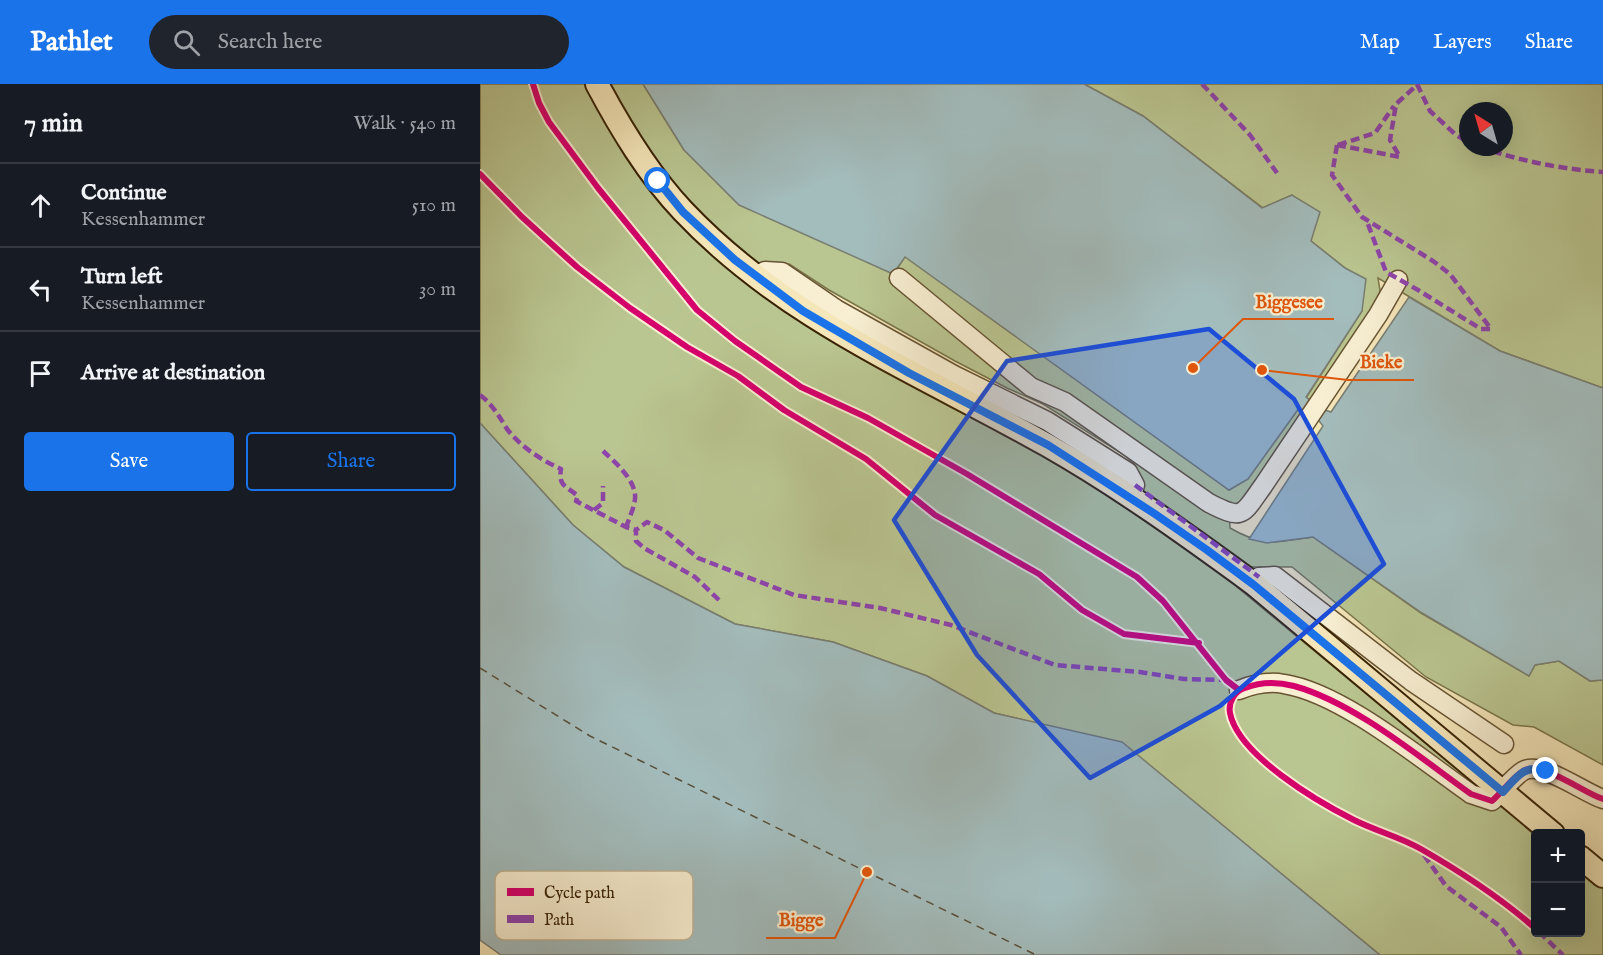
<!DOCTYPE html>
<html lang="en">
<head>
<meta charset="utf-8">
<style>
  body { margin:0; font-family:"IM FELL English",serif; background:#20242c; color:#f1f3f6 }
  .controls { position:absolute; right:18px; bottom:18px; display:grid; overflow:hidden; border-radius:6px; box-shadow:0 6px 24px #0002 }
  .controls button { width:54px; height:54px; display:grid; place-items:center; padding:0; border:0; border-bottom:2px solid #363941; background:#171b24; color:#f1f3f6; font:30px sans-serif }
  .compass { position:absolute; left:979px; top:18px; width:54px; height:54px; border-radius:50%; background:#171b24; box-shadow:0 6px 24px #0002; rotate:323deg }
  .stop { position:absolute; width:18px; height:18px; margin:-14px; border:4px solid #1a73e8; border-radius:50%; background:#fff }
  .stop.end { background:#1a73e8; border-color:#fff; box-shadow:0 2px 6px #0008 }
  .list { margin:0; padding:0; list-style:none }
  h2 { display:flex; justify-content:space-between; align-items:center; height:78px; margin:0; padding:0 24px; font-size:26px }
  h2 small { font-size:20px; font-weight:400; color:#9ea1a6 }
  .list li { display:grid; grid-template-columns:39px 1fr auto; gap:18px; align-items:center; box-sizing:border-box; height:84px; padding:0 24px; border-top:2px solid #363941 }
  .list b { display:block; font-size:22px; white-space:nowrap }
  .list p { margin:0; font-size:20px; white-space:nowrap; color:#9ea1a6 }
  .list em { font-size:20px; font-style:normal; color:#9ea1a6 }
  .actions { display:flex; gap:12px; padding:18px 24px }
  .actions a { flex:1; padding:14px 0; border:2px solid #1a73e8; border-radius:6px; text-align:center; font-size:21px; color:#1a73e8 }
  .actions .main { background:#1a73e8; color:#fff }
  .icon { flex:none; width:33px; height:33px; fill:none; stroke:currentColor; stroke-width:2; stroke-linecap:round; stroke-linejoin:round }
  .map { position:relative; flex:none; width:1123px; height:871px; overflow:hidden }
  header { display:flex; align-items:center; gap:36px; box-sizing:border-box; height:84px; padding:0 30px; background:#1a73e8; color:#fff }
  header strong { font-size:28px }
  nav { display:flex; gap:33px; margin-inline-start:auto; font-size:21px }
  .search { width:420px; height:54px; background:#20242c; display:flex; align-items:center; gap:15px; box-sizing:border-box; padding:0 21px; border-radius:33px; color:#9ea1a6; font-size:22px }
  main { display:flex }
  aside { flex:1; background:#171b24 }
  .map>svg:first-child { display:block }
  .green { fill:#bac691; stroke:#79744a; stroke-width:1.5; fill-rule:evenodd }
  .water { fill:#a3bcbc; stroke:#787e72; stroke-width:1.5 }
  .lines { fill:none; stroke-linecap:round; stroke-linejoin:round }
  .ferry { stroke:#58503b; stroke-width:1.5; stroke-dasharray:8 6; stroke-linecap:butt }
  .minor-casing { stroke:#675332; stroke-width:21 }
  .major-casing { stroke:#382204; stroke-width:26 }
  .minor { stroke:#f8efd2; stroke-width:18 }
  .major { stroke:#f5e7ba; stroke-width:22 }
  .quiet { stroke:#8e44ad; stroke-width:4.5; stroke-dasharray:9 4.5; stroke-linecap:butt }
  .cycleway-casing { stroke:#f8efd2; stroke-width:10 }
  .cycleway { stroke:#d6006c; stroke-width:6 }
  .route { stroke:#1a73e8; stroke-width:8 }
  .marked { fill:#1d4ed8; fill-opacity:0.2; stroke:#1d4ed8; stroke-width:4.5; stroke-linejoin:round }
  .key { fill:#f8efd2; stroke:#beb294; stroke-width:1.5 }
  .key-label { font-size:16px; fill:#382204 }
  .leader { fill:none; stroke:#df560c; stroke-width:2 }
  .callout-dot { fill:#df560c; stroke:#f8efd2; stroke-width:2 }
  .callout-label { font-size:18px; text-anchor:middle; font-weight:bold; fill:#df560c; stroke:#f8efd2; stroke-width:4.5; stroke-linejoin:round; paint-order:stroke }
</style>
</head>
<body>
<header>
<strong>Pathlet</strong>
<div class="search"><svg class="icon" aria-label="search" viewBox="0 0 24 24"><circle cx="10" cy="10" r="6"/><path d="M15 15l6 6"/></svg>Search here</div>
<nav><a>Map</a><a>Layers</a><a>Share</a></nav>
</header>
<main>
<aside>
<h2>7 min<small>Walk · 540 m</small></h2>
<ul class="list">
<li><svg class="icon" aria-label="ahead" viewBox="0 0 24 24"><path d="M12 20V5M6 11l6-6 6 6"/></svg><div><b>Continue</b><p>Kessenhammer</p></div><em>510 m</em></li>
<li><svg class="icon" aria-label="left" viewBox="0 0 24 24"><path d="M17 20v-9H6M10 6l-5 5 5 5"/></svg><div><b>Turn left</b><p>Kessenhammer</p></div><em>30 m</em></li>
<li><svg class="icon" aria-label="arrive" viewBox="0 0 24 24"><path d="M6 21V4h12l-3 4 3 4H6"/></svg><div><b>Arrive at destination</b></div></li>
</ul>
<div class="actions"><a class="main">Save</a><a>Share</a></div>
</aside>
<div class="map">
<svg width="1123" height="871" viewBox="0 0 1123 871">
  <rect width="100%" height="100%" fill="#f5e7ba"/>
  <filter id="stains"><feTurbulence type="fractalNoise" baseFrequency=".00333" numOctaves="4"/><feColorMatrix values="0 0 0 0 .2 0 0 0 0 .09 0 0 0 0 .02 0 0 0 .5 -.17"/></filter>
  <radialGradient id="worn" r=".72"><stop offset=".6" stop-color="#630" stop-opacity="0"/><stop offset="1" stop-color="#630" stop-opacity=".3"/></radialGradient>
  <!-- green -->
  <path class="green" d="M 0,0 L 163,0 L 204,66 L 414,190 L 425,172 L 749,406 L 768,395 L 819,324 L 826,328 L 763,424 L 749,422 L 750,444 C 785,464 795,458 833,453 L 941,529 L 1049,592 L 1055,581 L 1079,577 L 1110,597 L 1123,596 L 1123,681 L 1054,643 L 1033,641 L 946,593 L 812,483 L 772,483 L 757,503 L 1056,750 L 1056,848 L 1100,848 L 1101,787 L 1123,804 L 1123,871 L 900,871 L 642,659 L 514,629 L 447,592 L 353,558 L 255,540 L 144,483 L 93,441 L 0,339 ZM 309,180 L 349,206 L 475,277 L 527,304 L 563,320 L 646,372 L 653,379 L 664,410 L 274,181 Z
    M 604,0 L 1123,0 L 1123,304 L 1020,267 L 898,194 L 900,206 L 898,218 L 833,318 L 826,314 L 882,227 L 865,184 L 831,157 L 812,111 L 783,124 L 663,32 ZM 988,27 L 1024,27 L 1024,63 L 988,63 Z"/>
  <!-- water -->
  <path class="water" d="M 163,0 L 604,0 L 663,32 L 782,124 L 812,111 L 840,128 L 831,157 L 865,184 L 886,195 L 882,227 L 826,313 L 842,325 L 851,328 L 929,213 L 1020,267 L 1123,304 L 1123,596 L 1110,597 L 1079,577 L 1055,581 L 1049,592 L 942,529 L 833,453 L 787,459 L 769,455 L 843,342 L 836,333 L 819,324 L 768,395 L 749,406 L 425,173 L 413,190 L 259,121 L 204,66 Z
    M 0,339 L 93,441 L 144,483 L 255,540 L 353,558 L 447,592 L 514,629 L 642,658 L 900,871 L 21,871 L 0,856 Z"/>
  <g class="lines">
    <!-- ferry -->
    <path class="ferry" d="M 0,584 L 110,652 L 556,871"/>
    <defs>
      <path id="minor" d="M 277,192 L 285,187 L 302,188 L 356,225 L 474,291 L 567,337 L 648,388 L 655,401 L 651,414
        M 419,194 L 551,303 L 585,318 L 729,419 C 764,437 762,431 783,402 L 898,231 L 918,196
        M 774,500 L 779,493 L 795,492 L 931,597 L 1024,660
        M 759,606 C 774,600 789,597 804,600 C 862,609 942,676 991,710 L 1012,717 C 1022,708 1033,693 1043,687 C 1061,676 1104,709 1123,715"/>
      <path id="major" d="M 117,0 C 141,45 168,90 203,127 C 306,236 440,289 567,361 C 639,402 707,451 774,500 L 1073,750
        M 1100,773 L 1123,792"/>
    </defs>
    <!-- minor casing -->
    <use href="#minor" class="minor-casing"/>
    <!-- major casing -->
    <use href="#major" class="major-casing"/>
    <!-- minor -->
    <use href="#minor" class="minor"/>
    <!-- major -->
    <use href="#major" class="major"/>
    <!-- quiet -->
    <path class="quiet" d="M 722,0 L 770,51 L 797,89
      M 937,0 L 950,27 L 976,51 L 988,58
      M 857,61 L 852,91 L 882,133 L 953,177 L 970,190 L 1011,245 L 1001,245 L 938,206 L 906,188 L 886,135
      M 857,61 L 920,73 L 910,56 L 916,20 L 937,1
      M 858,61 L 895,49 L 914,22
      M 1000,63 C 1040,77 1081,85 1123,88
      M 0,311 C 12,320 19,332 27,345 C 41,363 61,376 81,385 C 78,402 86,402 98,412 L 96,417 L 146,443 L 156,446
      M 123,367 C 135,378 157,397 155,415 C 154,424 149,435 146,443
      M 655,401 L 779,493
      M 114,426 L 123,419 L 123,402
      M 239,516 L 215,493 L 164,464 L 156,457 L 156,446 L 167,438 L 184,446 L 218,474 L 314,511 L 400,524 L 471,541 L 575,581 L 660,588 L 704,595 L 746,596
      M 944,771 L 966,802 L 1021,843 L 1041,871
      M 1059,848 L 1083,871"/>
    <defs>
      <path id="cycleway" d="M 53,0 L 59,19 L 69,38 L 118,104 L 217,226 L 255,257 L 321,303 L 388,334 L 487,390 L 657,493 L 683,517 L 746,596 L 759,606
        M 0,90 L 42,133 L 97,183 L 150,224 L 207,263 L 258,292 L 304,326 L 386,375 L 455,431 L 559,490 L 602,526 L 644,550 L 719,559
        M 1056,845 C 1021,814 981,788 941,765 C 920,753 896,747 874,736 C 838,718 758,671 750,629 C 748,618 755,607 765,604 C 780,598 798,598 814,602 C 875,619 939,673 991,710 L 1012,717 C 1022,708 1033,693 1043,687 C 1061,676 1104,709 1123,715"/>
    </defs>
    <!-- cycleway casing -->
    <use href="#cycleway" class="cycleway-casing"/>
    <!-- cycleway -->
    <use href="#cycleway" class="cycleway"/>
  </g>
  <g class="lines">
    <!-- route -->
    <path class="route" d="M 178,97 L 203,128 L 255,176 L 323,227 L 429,289 L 568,361 L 675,430 L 727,466 L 774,501 L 1023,708 C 1037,693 1044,680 1066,687"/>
  </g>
  <!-- marked area -->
  <path class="marked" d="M 729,245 L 814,315 L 904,480 L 740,622 L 610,694 L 497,571 L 414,436 L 527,277 Z"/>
  <!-- legend -->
  <rect x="15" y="787" width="198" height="69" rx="9" class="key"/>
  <rect x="27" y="804" width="27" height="8" fill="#d6006c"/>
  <rect x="27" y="831" width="27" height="8" fill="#8e44ad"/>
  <g class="key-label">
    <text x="64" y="814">Cycle path</text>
    <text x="64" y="841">Path</text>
  </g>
  <!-- callouts -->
  <path class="leader" d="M713 284L763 235H854M782 286L868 296H934M387 788L355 854H286"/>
  <g class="callout-dot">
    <circle cx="713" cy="284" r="6"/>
    <circle cx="782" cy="286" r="6"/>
    <circle cx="387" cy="788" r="6"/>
  </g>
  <g class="callout-label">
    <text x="809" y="224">Biggesee</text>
    <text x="901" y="284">Bieke</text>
    <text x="321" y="842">Bigge</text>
  </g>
  <rect width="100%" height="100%" filter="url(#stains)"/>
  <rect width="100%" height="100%" fill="url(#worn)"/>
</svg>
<div class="controls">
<button>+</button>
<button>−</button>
</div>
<svg class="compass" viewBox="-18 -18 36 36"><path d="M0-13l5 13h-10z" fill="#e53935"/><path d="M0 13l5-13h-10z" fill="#9ea1a6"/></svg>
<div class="stop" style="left:178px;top:97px"></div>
<div class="stop end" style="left:1066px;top:687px"></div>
</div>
</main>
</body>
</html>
